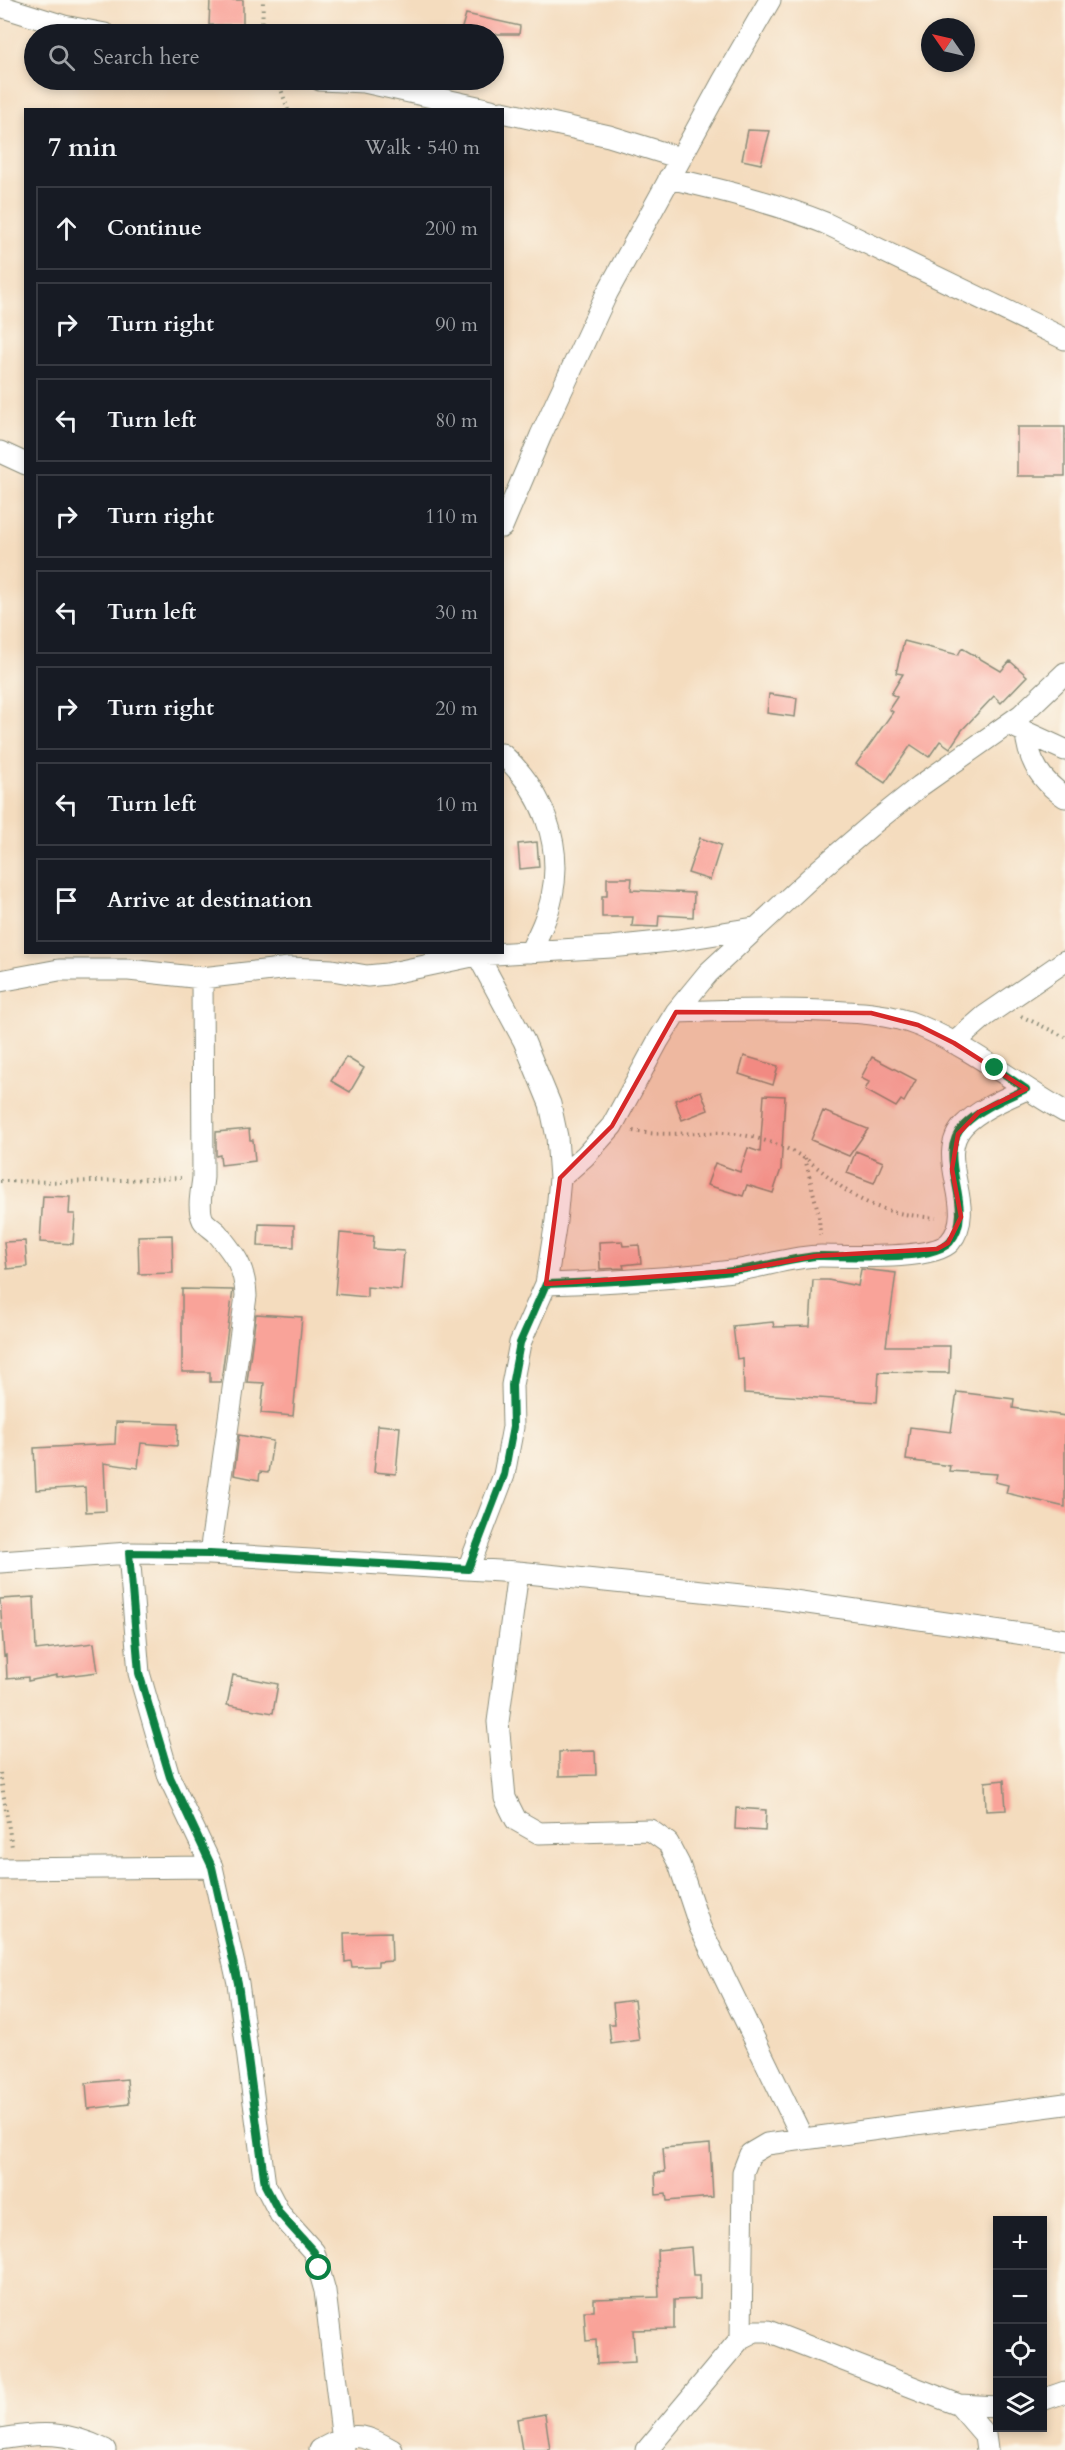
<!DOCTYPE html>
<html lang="en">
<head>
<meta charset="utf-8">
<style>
  body { margin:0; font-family:Cardo,serif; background:#242831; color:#f1f3f6 }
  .controls { position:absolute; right:18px; bottom:18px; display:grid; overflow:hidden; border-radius:0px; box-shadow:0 3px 9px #0003 }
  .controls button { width:54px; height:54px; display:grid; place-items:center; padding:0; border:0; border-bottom:2px solid #363941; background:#171b24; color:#f1f3f6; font:30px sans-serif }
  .compass { position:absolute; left:921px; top:18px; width:54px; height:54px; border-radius:50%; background:#171b24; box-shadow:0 3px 9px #0003; rotate:304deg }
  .stop { position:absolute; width:18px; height:18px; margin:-14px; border:4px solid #0b8043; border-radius:50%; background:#fff }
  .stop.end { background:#0b8043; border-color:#fff; box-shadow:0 2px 6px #0008 }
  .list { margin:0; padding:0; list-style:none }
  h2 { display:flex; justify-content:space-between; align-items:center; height:78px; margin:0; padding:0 24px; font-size:26px }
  h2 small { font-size:20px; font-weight:400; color:#9ea1a6 }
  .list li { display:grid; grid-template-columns:39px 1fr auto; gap:18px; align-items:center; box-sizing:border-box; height:84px; margin:0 12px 12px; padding:0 12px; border:2px solid #363941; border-radius:0px }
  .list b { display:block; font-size:22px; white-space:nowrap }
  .list em { font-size:20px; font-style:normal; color:#9ea1a6 }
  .icon { flex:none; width:33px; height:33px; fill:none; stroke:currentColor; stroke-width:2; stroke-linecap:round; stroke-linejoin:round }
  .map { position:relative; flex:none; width:1065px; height:2450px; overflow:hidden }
  .search { position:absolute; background:#171b24; box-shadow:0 3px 9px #0003; left:24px; top:24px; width:480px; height:66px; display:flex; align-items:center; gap:15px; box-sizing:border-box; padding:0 21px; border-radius:33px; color:#9ea1a6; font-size:22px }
  .panel { position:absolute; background:#171b24; box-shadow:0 3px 9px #0003; left:24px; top:108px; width:480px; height:846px; border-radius:0px }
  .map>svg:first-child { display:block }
  .building { fill:#f9a399 }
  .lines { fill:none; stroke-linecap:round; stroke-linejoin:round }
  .minor-casing { stroke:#8a8c79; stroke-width:23 }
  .path { stroke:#8a8c79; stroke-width:4; stroke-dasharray:1.5 4.5; stroke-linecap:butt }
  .minor { stroke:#fff; stroke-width:21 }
  .route { stroke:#0b8043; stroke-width:8 }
  .marked { fill:#d62828; fill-opacity:0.2; stroke:#d62828; stroke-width:4.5; stroke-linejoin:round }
</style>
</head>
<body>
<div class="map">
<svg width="1065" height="2450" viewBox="0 0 1065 2450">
  <rect width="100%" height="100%" fill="#fbf7ec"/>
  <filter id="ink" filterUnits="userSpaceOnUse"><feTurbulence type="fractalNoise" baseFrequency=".0167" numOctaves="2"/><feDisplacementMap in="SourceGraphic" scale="12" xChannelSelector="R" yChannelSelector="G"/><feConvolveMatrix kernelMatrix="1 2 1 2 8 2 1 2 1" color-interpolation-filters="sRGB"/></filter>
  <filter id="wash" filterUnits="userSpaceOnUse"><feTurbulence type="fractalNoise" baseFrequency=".008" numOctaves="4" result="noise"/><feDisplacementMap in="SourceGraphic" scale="24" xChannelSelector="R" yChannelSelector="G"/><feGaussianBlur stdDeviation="1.35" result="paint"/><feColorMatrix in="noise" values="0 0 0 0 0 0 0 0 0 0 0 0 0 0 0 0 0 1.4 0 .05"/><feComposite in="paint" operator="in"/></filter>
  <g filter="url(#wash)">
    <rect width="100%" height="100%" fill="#f4dcbe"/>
    <g id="blocks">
      <!-- building -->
      <path class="building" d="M 210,0 L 243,0 L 243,25 L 209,25 Z
        M 466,14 L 520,26 L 519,34 L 460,34 Z
        M 748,130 L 770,131 L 761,164 L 742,160 Z
        M 1017,427 L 1065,427 L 1065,476 L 1017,476 Z
        M 904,641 L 958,655 L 962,648 L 1001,671 L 1010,661 L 1027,676 L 1001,703 L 994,696 L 962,730 L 950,748 L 940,741 L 929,757 L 911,745 L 885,783 L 856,764 L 893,712 L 889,709 L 897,697 L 891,694 L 903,674 L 896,673 Z
        M 769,694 L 797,698 L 795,717 L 767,713 Z
        M 700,838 L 721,845 L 710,880 L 688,873 Z
        M 537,842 L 539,867 L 520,869 L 518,844 Z
        M 607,878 L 632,878 L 631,890 L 694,893 L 693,917 L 659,915 L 658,927 L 632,926 L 633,917 L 602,917 L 602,896 L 607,896 Z
        M 744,1056 L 778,1066 L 773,1085 L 739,1074 Z
        M 346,1057 L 364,1068 L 350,1092 L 331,1081 Z
        M 872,1057 L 916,1080 L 904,1102 L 901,1100 L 896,1107 L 865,1090 L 869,1082 L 861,1078 Z
        M 701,1091 L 708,1110 L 682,1120 L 675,1100 Z
        M 764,1095 L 785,1096 L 781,1169 L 773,1193 L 747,1185 L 743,1196 L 707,1185 L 715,1163 L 740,1172 L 748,1148 L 760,1152 Z
        M 823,1111 L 868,1129 L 849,1156 L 811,1140 Z
        M 249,1129 L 250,1140 L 253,1140 L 255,1161 L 221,1165 L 220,1155 L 216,1156 L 216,1132 Z
        M 856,1151 L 883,1162 L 874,1183 L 847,1173 Z
        M 43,1196 L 70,1197 L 69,1214 L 75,1214 L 73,1244 L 40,1242 Z
        M 259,1224 L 294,1225 L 294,1247 L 258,1246 Z
        M 340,1233 L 374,1236 L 373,1249 L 404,1251 L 401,1290 L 367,1287 L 367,1297 L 335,1294 Z
        M 172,1235 L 173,1273 L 139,1274 L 138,1236 Z
        M 25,1241 L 27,1267 L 7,1269 L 4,1242 Z
        M 622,1241 L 623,1246 L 639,1245 L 641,1263 L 623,1265 L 624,1268 L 600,1269 L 599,1242 Z
        M 861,1269 L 896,1273 L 886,1346 L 950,1346 L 949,1373 L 879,1372 L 877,1402 L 744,1393 L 743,1358 L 737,1359 L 733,1326 L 773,1322 L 774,1327 L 810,1326 L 813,1280 L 828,1280 L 858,1286 Z
        M 182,1289 L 233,1290 L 221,1382 L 210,1382 L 210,1372 L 182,1372 Z
        M 256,1314 L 302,1317 L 293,1416 L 261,1413 L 264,1383 L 247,1382 Z
        M 957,1392 L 1014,1399 L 1013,1408 L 1065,1416 L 1065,1507 L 1006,1493 L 1008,1485 L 995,1482 L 997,1474 L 949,1471 L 950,1466 L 906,1460 L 910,1427 L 951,1432 Z
        M 116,1422 L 178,1424 L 177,1446 L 141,1443 L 138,1468 L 104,1463 L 106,1511 L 86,1512 L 85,1487 L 36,1490 L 34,1448 L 115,1444 Z
        M 378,1425 L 400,1427 L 396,1474 L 374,1472 Z
        M 239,1435 L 273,1441 L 268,1473 L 260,1472 L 259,1480 L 234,1475 Z
        M 34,1597 L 36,1650 L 94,1643 L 98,1672 L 57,1677 L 57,1675 L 28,1681 L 28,1677 L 7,1679 L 6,1655 L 4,1656 L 0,1599 Z
        M 233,1675 L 278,1684 L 273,1713 L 227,1705 Z
        M 595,1751 L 596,1775 L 559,1776 L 559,1752 Z
        M 1004,1780 L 1006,1810 L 986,1811 L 985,1782 Z
        M 736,1808 L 766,1810 L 765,1831 L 735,1829 Z
        M 391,1932 L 392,1961 L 378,1962 L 378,1966 L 352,1967 L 351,1961 L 345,1962 L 344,1933 Z
        M 634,2000 L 639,2040 L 611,2044 L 609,2024 L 615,2024 L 613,2003 Z
        M 127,2079 L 129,2104 L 88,2109 L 86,2083 Z
        M 710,2144 L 713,2197 L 667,2201 L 666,2194 L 656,2195 L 655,2173 L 665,2172 L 663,2148 Z
        M 691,2247 L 693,2275 L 700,2275 L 700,2299 L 674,2300 L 674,2329 L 633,2330 L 635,2362 L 597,2364 L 596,2340 L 586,2341 L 584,2311 L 594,2311 L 594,2299 L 659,2297 L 657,2250 Z
        M 545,2414 L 550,2450 L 522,2450 L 517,2419 Z"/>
    </g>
  </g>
  <g filter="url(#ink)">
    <use href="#blocks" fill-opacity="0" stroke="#8a8c79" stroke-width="1.5"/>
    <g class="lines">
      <defs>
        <path id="minor" d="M 0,6 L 64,26 L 105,34
          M 320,80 L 364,82 L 491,110
          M 502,112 L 609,136 L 680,158
          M 669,178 C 722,190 775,203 825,223 L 1065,339
          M 0,452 L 26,464
          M 502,527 L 541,435 L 607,293 L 723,81 L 770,0
          M 1017,728 L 1065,750
          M 1026,732 C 1028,761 1041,781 1065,797
          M 502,754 C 542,790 563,843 552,896 C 548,916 539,934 530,952
          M 202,978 L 203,1177 C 202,1190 197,1208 203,1220 C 206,1225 213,1229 217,1233 C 235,1255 245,1267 246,1296 L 210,1554
          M 0,981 L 59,970 L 129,970 L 202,978 L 289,968 L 332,970 L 367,976 L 387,974 L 477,955 L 611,947 L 679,940 L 754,928
          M 676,1012 C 725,1010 773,1009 822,1011 C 855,1012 889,1013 920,1026 C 972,1048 1016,1084 1065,1112
          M 954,1043 L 985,1016 L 1065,961
          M 560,1178 L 585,1156 L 612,1126 L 658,1041 L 676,1012 L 708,973 L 819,870 L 875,822 L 920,786 L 1021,715 L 1065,673
          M 546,1284 C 608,1282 670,1279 732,1271 C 761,1268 791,1256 821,1256 C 847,1256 933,1261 950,1242 C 980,1207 932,1158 964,1125 C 981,1108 1005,1099 1026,1089
          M 129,1553 L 139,1673 L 169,1777 L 212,1867 L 238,1983 L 265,2185 L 280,2214 L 314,2252 L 325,2291 L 344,2450
          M 0,1562 L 129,1553 L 210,1554 L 518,1572 L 780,1599 L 1065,1640
          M 468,1569 L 504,1475 L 513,1427 L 512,1385 L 520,1343 L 546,1284 L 556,1221 L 560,1178 L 557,1137 L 550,1104 L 524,1041 L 476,952
          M 518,1572 L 498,1722 L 505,1798 L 516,1820 L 539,1833 L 650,1830 L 668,1843 L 679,1864 L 700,1927 L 803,2139
          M 0,1869 L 212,1867
          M 741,2338 L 743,2172 L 750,2154 L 767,2144 L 1065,2104
          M 1042,2400 L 1065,2392
          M 959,2405 L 985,2435 L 987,2450
          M 0,2439 C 41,2432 67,2431 105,2450
          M 320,2450 C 352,2432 360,2432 392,2450
          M 647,2450 L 741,2338 L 755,2331 L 768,2331 L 959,2405 L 998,2407"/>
      </defs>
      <!-- minor casing -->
      <use href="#minor" class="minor-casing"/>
      <!-- path -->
      <path class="path" d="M 262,34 L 263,0
        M 278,80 L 288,110
        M 1021,1016 L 1065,1037
        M 633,1131 C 669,1138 707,1129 743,1135 C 754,1137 767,1141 778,1145 C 803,1154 819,1169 839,1185 C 868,1209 900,1215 936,1218
        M 805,1158 L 819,1216 L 820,1235
        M 0,1181 L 65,1182 L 181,1178
        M 0,1773 L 12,1847"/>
      <!-- minor -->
      <use href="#minor" class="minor"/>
    </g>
  </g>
  <g class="lines" filter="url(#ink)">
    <!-- route -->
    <path class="route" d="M 319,2268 L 314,2252 L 280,2214 L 265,2185 L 238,1983 L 212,1867 L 170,1777 L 139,1673 L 129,1553 L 210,1554 L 468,1569 L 504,1475 L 513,1427 L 512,1385 L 520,1343 L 546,1284 C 608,1282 670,1279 732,1271 C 760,1268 788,1258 817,1256 C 845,1255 931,1263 950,1242 C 979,1207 932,1158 964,1125 C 981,1108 1005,1099 1026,1089 L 995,1068"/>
  </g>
  <!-- marked area -->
  <path class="marked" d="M 676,1012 L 871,1013 L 918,1025 L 954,1043 L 1026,1089 L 979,1112 L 958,1134 L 952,1169 L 961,1217 L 948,1243 L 937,1249 L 816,1256 L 734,1271 L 546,1284 L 560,1178 L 612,1126 Z"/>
</svg>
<div class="controls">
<button>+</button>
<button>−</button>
<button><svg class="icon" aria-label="locate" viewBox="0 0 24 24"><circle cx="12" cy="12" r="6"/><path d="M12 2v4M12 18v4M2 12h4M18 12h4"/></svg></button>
<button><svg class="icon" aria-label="layers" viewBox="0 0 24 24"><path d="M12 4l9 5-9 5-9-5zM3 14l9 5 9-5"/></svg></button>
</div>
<svg class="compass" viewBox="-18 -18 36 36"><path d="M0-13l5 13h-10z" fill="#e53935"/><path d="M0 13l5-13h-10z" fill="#9ea1a6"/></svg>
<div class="stop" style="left:319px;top:2268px"></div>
<div class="stop end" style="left:995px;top:1068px"></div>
<div class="search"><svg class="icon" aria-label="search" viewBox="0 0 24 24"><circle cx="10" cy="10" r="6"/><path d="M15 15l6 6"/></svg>Search here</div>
<section class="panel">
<h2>7 min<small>Walk · 540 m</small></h2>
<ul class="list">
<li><svg class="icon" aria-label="ahead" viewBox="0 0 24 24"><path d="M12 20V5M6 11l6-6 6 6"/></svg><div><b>Continue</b></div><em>200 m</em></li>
<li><svg class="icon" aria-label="right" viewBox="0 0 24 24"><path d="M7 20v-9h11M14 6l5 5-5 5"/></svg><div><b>Turn right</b></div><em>90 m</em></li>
<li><svg class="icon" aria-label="left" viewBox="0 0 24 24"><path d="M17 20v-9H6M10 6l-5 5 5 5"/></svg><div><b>Turn left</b></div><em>80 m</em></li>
<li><svg class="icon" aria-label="right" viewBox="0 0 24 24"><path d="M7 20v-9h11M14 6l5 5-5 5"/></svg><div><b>Turn right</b></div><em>110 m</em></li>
<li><svg class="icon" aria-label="left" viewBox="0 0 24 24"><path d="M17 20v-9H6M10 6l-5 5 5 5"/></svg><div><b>Turn left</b></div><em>30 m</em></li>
<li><svg class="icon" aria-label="right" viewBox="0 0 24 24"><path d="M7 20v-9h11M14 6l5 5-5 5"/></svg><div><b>Turn right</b></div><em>20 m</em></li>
<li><svg class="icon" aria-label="left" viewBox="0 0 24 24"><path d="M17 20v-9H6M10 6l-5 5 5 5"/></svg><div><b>Turn left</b></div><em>10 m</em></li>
<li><svg class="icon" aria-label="arrive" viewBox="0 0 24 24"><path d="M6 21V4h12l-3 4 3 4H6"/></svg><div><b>Arrive at destination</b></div></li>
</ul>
</section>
</div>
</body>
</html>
